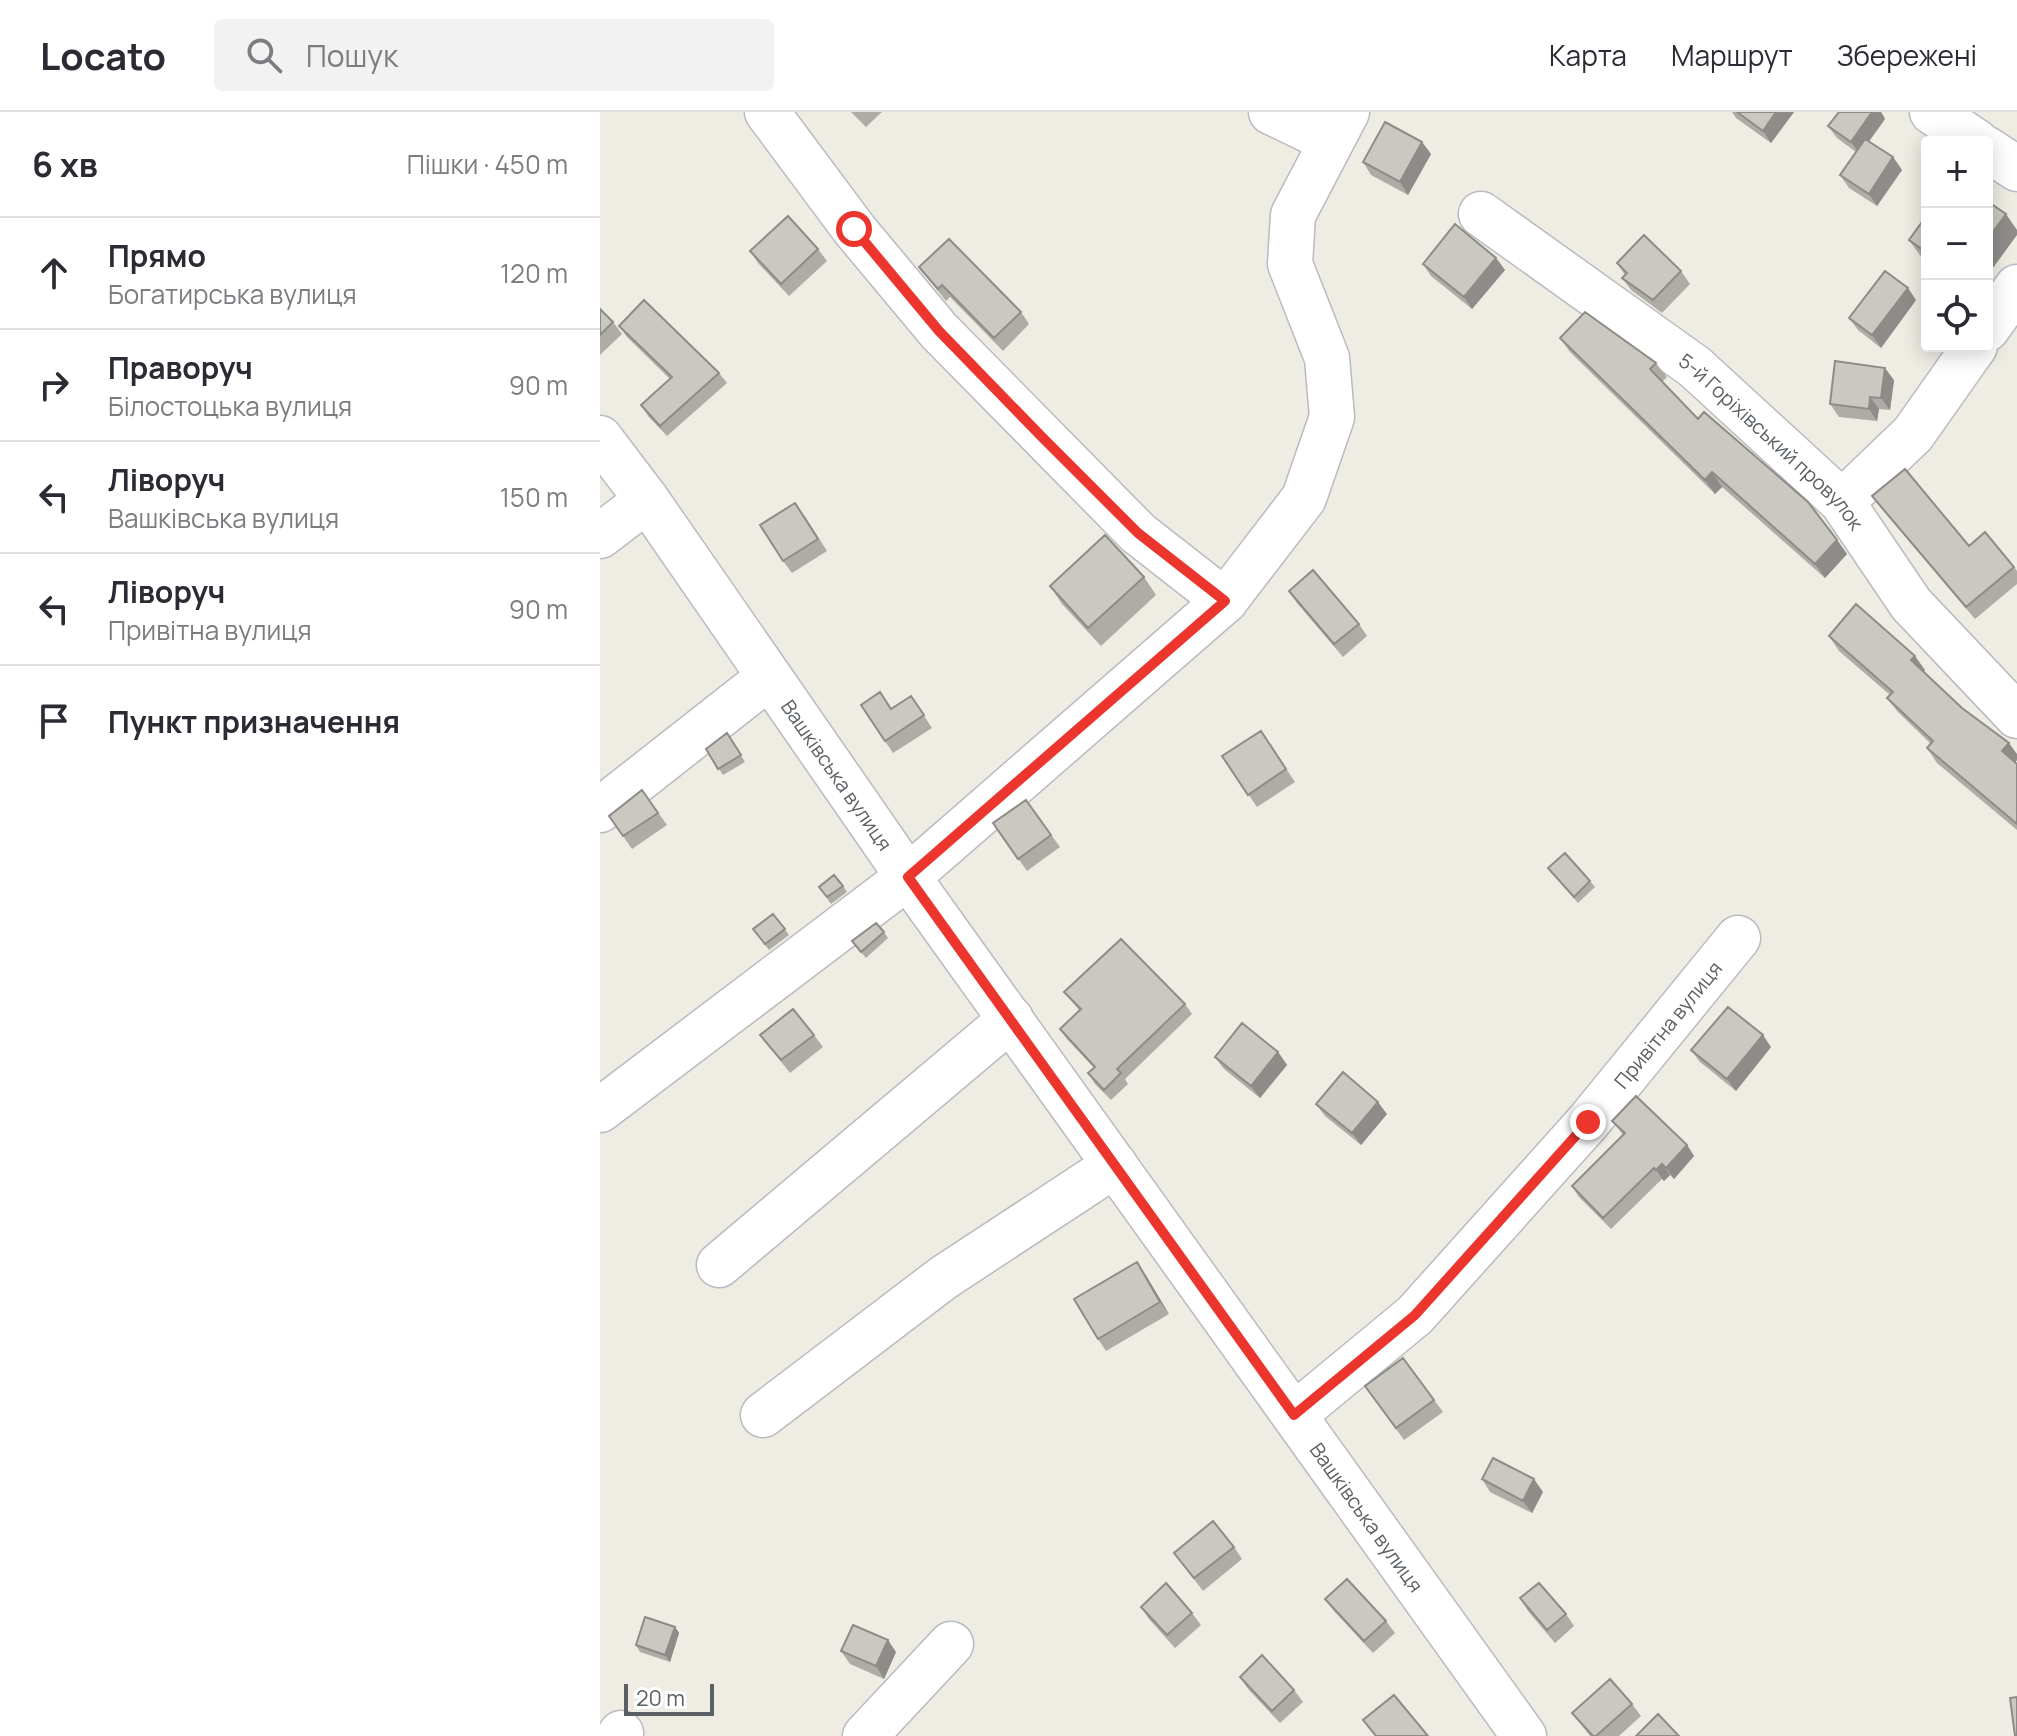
<!DOCTYPE html>
<html lang="uk">
<head>
<meta charset="utf-8">
<style>
  body { margin:0; font-family:Manrope,sans-serif; background:#f2f2f3; color:#2b2b33 }
  .controls { position:absolute; right:24px; top:24px; display:grid; overflow:hidden; border-radius:8px; box-shadow:0 4px 20px #0003 }
  .controls button { width:72px; height:72px; display:grid; place-items:center; padding:0; border:0; border-bottom:2px solid #e1e1e2; background:#fff; color:#2b2b33; font:40px sans-serif }
  .scale { position:absolute; left:24px; bottom:20px; width:90px; box-sizing:border-box; padding-left:8px; border:4px solid #5b6064; border-top:0; font-size:22px; line-height:28px; white-space:nowrap; color:#5b6064; -webkit-text-stroke:6px #fff; paint-order:stroke }
  .stop { position:absolute; width:24px; height:24px; margin:-18px; border:6px solid #ec352c; border-radius:50%; background:#fff }
  .stop.end { background:#ec352c; border-color:#fff; box-shadow:0 2px 8px #0008 }
  .list { margin:0; padding:0; list-style:none }
  h2 { display:flex; justify-content:space-between; align-items:center; height:104px; margin:0; padding:0 32px; font-size:34px }
  h2 small { font-size:26px; font-weight:400; color:#7c7c81 }
  .list li { display:grid; grid-template-columns:52px 1fr auto; gap:24px; align-items:center; box-sizing:border-box; height:112px; padding:0 32px; border-top:2px solid #e1e1e2 }
  .list b { display:block; font-size:30px; white-space:nowrap }
  .list p { margin:0; font-size:26px; white-space:nowrap; color:#7c7c81 }
  .list em { font-size:26px; font-style:normal; color:#7c7c81 }
  .icon { flex:none; width:44px; height:44px; fill:none; stroke:currentColor; stroke-width:2; stroke-linecap:round; stroke-linejoin:round }
  .map { position:relative; flex:none; width:1417px; height:1624px; overflow:hidden }
  header { display:flex; align-items:center; gap:48px; box-sizing:border-box; height:112px; padding:0 40px; background:#fff; border-bottom:2px solid #e1e1e2 }
  header strong { font-size:38px }
  nav { display:flex; gap:44px; margin-inline-start:auto; font-size:28px }
  .search { width:560px; height:72px; background:#f2f2f3; display:flex; align-items:center; gap:20px; box-sizing:border-box; padding:0 28px; border-radius:8px; color:#7c7c81; font-size:30px }
  main { display:flex }
  aside { flex:1; background:#fff }
  .map>svg:first-child { display:block }
  .lines { fill:none; stroke-linecap:round; stroke-linejoin:round }
  .minor-casing { stroke:#b8bbc0; stroke-width:47 }
  .minor { stroke:#fff; stroke-width:44 }
  .wall { fill:#afaca7 }
  .shaded-wall { fill:#8e8c88 }
  .building { fill:#cbc8c2; stroke:#8e8c88; stroke-width:2 }
  .route { stroke:#ec352c; stroke-width:10 }
  .labels { text-anchor:middle; dominant-baseline:central; stroke-width:6; stroke-linejoin:round; paint-order:stroke }
  .street-label { font-size:20px; fill:#5b6064; stroke:#fff }
</style>
</head>
<body>
<header>
<strong>Locato</strong>
<div class="search"><svg class="icon" aria-label="search" viewBox="0 0 24 24"><circle cx="10" cy="10" r="6"/><path d="M15 15l6 6"/></svg>Пошук</div>
<nav><a>Карта</a><a>Маршрут</a><a>Збережені</a></nav>
</header>
<main>
<aside>
<h2>6 хв<small>Пішки · 450 m</small></h2>
<ul class="list">
<li><svg class="icon" aria-label="ahead" viewBox="0 0 24 24"><path d="M12 20V5M6 11l6-6 6 6"/></svg><div><b>Прямо</b><p>Богатирська вулиця</p></div><em>120 m</em></li>
<li><svg class="icon" aria-label="right" viewBox="0 0 24 24"><path d="M7 20v-9h11M14 6l5 5-5 5"/></svg><div><b>Праворуч</b><p>Білостоцька вулиця</p></div><em>90 m</em></li>
<li><svg class="icon" aria-label="left" viewBox="0 0 24 24"><path d="M17 20v-9H6M10 6l-5 5 5 5"/></svg><div><b>Ліворуч</b><p>Вашківська вулиця</p></div><em>150 m</em></li>
<li><svg class="icon" aria-label="left" viewBox="0 0 24 24"><path d="M17 20v-9H6M10 6l-5 5 5 5"/></svg><div><b>Ліворуч</b><p>Привітна вулиця</p></div><em>90 m</em></li>
<li><svg class="icon" aria-label="arrive" viewBox="0 0 24 24"><path d="M6 21V4h12l-3 4 3 4H6"/></svg><div><b>Пункт призначення</b></div></li>
</ul>
</aside>
<div class="map">
<svg width="1417" height="1624" viewBox="0 0 1417 1624">
  <rect width="100%" height="100%" fill="#eeece3"/>
  <g class="lines">
    <defs>
      <g id="minor">
        <path d="M 167,0 L 254,117 L 339,219 L 538,421 L 625,489"/>
        <path d="M 671,0 L 731,29"/>
        <path d="M 1332,0 L 1377,30"/>
        <path d="M 1387,37 L 1417,57"/>
        <path id="s1" d="M 881,102 L 1095,255 L 1242,390 L 1311,492 L 1417,604"/>
        <path d="M 1387,217 L 1417,175"/>
        <path id="s2" d="M 0,326 L 47,388 L 308,765 L 924,1624"/>
        <path d="M 1242,390 L 1313,322 L 1375,234"/>
        <path d="M 0,424 L 47,388"/>
        <path d="M 0,698 L 168,566"/>
        <path d="M 0,998 L 308,765 L 625,489 L 704,386 L 732,305 L 727,246 L 690,152 L 693,103 L 747,0"/>
        <path d="M 119,1153 L 411,907"/>
        <path d="M 163,1303 L 343,1166 L 515,1053"/>
        <path id="s3" d="M 694,1303 L 815,1203 L 988,1010 L 1138,826"/>
        <path d="M 19,1624 L 21,1621"/>
        <path d="M 265,1624 L 351,1532"/>
      </g>
    </defs>
    <!-- minor casing -->
    <use href="#minor" class="minor-casing"/>
    <!-- minor -->
    <use href="#minor" class="minor"/>
  </g>
  <!-- wall -->
  <path class="wall" d="M 251,0 L 282,0 L 266,15 Z
    M 1132,0 L 1194,0 L 1171,31 L 1136,6 Z
    M 1239,0 L 1281,0 L 1285,7 L 1269,29 L 1293,45 L 1302,58 L 1277,94 L 1249,76 L 1240,63 L 1256,40 L 1237,26 L 1228,14 Z
    M 822,30 L 831,42 L 808,83 L 771,63 L 763,50 Z
    M 1327,103 L 1327,150 L 1322,146 L 1309,128 Z
    M 218,137 L 227,149 L 189,184 L 158,151 L 150,139 Z
    M 896,146 L 905,158 L 872,197 L 831,164 L 823,152 Z
    M 1017,151 L 1081,159 L 1090,172 L 1062,201 L 1031,178 L 1022,166 L 1025,163 Z
    M 319,155 L 421,200 L 429,212 L 403,239 L 350,185 L 346,189 Z
    M 1316,188 L 1281,236 L 1258,218 L 1249,206 Z
    M 0,197 L 13,210 L 22,222 L 0,243 Z
    M 19,214 L 119,261 L 127,271 L 67,324 L 48,304 L 41,293 L 70,267 L 27,225 Z
    M 960,226 L 1056,251 L 1067,265 L 1062,270 L 1098,307 L 1237,428 L 1247,442 L 1225,466 L 1122,375 L 1115,382 L 970,240 Z
    M 1294,268 L 1290,298 L 1279,297 L 1277,309 L 1239,305 L 1230,292 Z
    M 1272,384 L 1369,434 L 1414,455 L 1417,459 L 1417,472 L 1375,507 L 1281,396 Z
    M 204,403 L 227,439 L 192,461 L 183,449 Z
    M 544,465 L 556,483 L 501,534 L 462,492 L 450,474 Z
    M 689,479 L 759,512 L 767,524 L 743,545 L 697,491 Z
    M 1229,524 L 1325,558 L 1324,560 L 1417,648 L 1415,650 L 1417,652 L 1417,718 L 1337,651 L 1327,636 L 1331,632 L 1298,600 L 1287,586 L 1290,583 L 1239,539 Z
    M 311,584 L 332,616 L 293,641 L 261,593 L 292,597 Z
    M 661,619 L 695,670 L 657,695 L 622,644 Z
    M 127,621 L 145,650 L 123,663 L 106,637 Z
    M 42,678 L 67,713 L 32,737 L 9,704 Z
    M 426,688 L 460,735 L 427,759 L 393,711 Z
    M 948,756 L 990,769 L 995,775 L 978,791 Z
    M 243,774 L 247,780 L 231,792 L 219,775 Z
    M 173,802 L 189,823 L 169,838 L 153,817 Z
    M 284,820 L 288,826 L 266,846 L 252,829 Z
    M 464,880 L 585,892 L 592,902 L 525,967 L 528,972 L 511,988 L 495,972 L 488,961 L 494,956 L 467,927 L 460,917 L 479,898 Z
    M 160,923 L 214,923 L 223,935 L 190,961 Z
    M 1171,935 L 1136,979 L 1100,950 L 1091,938 Z
    M 678,940 L 687,953 L 660,986 L 624,957 L 615,945 Z
    M 716,992 L 787,1002 L 761,1033 L 725,1004 Z
    M 1012,1009 L 1087,1033 L 1094,1044 L 1074,1067 L 1070,1063 L 1064,1069 L 1062,1067 L 1011,1117 L 979,1085 L 972,1074 L 1023,1023 Z
    M 545,1162 L 569,1202 L 506,1239 L 498,1227 Z
    M 803,1246 L 843,1300 L 804,1328 L 765,1274 Z
    M 882,1367 L 943,1380 L 932,1401 L 890,1380 Z
    M 634,1435 L 642,1447 L 603,1479 L 574,1441 Z
    M 920,1486 L 966,1502 L 974,1514 L 955,1531 L 928,1499 Z
    M 725,1487 L 786,1509 L 795,1521 L 773,1541 L 734,1499 Z
    M 541,1495 L 592,1501 L 601,1513 L 575,1536 L 549,1507 Z
    M 75,1515 L 79,1521 L 70,1550 L 40,1540 L 36,1533 Z
    M 241,1539 L 296,1540 L 284,1567 L 250,1552 Z
    M 640,1565 L 694,1578 L 703,1590 L 680,1611 L 648,1577 Z
    M 1032,1592 L 1041,1604 L 1019,1624 L 990,1624 L 972,1601 Z"/>
  <!-- shaded-wall -->
  <path class="shaded-wall" d="M 1176,0 L 1194,0 L 1171,31 L 1163,19 Z
    M 1272,0 L 1281,0 L 1285,7 L 1260,42 L 1251,30 Z
    M 822,30 L 831,42 L 808,83 L 800,70 Z
    M 1293,45 L 1302,58 L 1277,94 L 1269,82 Z
    M 1406,102 L 1417,118 L 1417,123 L 1387,164 L 1387,128 Z
    M 896,146 L 905,158 L 872,197 L 864,185 Z
    M 1308,176 L 1316,188 L 1281,236 L 1272,223 Z
    M 1285,256 L 1294,268 L 1290,298 L 1281,286 Z
    M 1270,285 L 1279,297 L 1277,309 L 1269,297 Z
    M 1112,360 L 1122,375 L 1115,382 L 1105,368 Z
    M 1237,428 L 1247,442 L 1225,466 L 1215,452 Z
    M 1315,544 L 1325,558 L 1322,562 L 1311,548 Z
    M 1409,631 L 1417,642 L 1417,648 L 1412,654 L 1402,639 Z
    M 1163,923 L 1171,935 L 1136,979 L 1127,967 Z
    M 678,940 L 687,953 L 660,986 L 651,974 Z
    M 778,990 L 787,1002 L 761,1033 L 752,1021 Z
    M 1087,1033 L 1094,1044 L 1074,1067 L 1066,1056 Z
    M 1062,1052 L 1070,1063 L 1064,1069 L 1056,1058 Z
    M 537,1150 L 545,1162 L 569,1202 L 560,1190 Z
    M 934,1367 L 943,1380 L 932,1401 L 923,1389 Z
    M 75,1515 L 79,1521 L 70,1550 L 65,1543 Z
    M 288,1528 L 296,1540 L 284,1567 L 276,1554 Z"/>
  <!-- building -->
  <path class="building" d="M 1137,0 L 1176,0 L 1163,19 Z
    M 1239,0 L 1272,0 L 1251,30 L 1228,14 Z
    M 785,10 L 822,30 L 800,70 L 763,50 Z
    M 1265,27 L 1293,45 L 1269,82 L 1240,63 Z
    M 1387,89 L 1406,102 L 1387,128 Z
    M 1327,103 L 1327,141 L 1309,128 Z
    M 188,104 L 218,137 L 181,172 L 150,139 Z
    M 855,112 L 896,146 L 864,185 L 823,152 Z
    M 1044,123 L 1081,159 L 1053,188 L 1022,166 L 1027,161 L 1017,151 Z
    M 349,127 L 421,200 L 394,226 L 342,173 L 338,177 L 319,155 Z
    M 1285,159 L 1308,176 L 1272,223 L 1249,206 Z
    M 44,188 L 119,261 L 60,314 L 41,293 L 72,265 L 19,214 Z
    M 0,197 L 13,210 L 0,223 Z
    M 985,200 L 1056,251 L 1050,257 L 1098,307 L 1104,300 L 1208,390 L 1237,428 L 1215,452 L 1112,360 L 1105,368 L 960,226 Z
    M 1235,249 L 1285,256 L 1281,286 L 1270,285 L 1269,297 L 1230,292 Z
    M 1305,357 L 1369,434 L 1385,420 L 1414,455 L 1366,495 L 1272,384 Z
    M 195,391 L 218,427 L 183,449 L 160,413 Z
    M 505,423 L 544,465 L 488,516 L 450,474 Z
    M 713,458 L 759,512 L 734,532 L 689,479 Z
    M 1256,492 L 1315,544 L 1311,548 L 1362,596 L 1409,631 L 1402,639 L 1417,652 L 1417,712 L 1327,636 L 1333,629 L 1287,586 L 1293,580 L 1229,524 Z
    M 280,580 L 291,597 L 311,584 L 324,603 L 285,629 L 261,593 Z
    M 661,619 L 686,657 L 648,683 L 622,644 Z
    M 127,621 L 141,643 L 118,657 L 106,637 Z
    M 42,678 L 58,701 L 23,724 L 9,704 Z
    M 426,688 L 451,723 L 418,747 L 393,711 Z
    M 965,741 L 990,769 L 974,785 L 948,756 Z
    M 234,763 L 243,774 L 227,785 L 219,775 Z
    M 173,802 L 185,817 L 165,832 L 153,817 Z
    M 276,811 L 284,820 L 261,840 L 252,829 Z
    M 521,827 L 585,892 L 517,957 L 521,961 L 504,978 L 488,961 L 495,955 L 460,917 L 481,897 L 464,880 Z
    M 1128,895 L 1163,923 L 1127,967 L 1091,938 Z
    M 193,897 L 214,923 L 181,948 L 160,923 Z
    M 642,911 L 678,940 L 651,974 L 615,945 Z
    M 743,960 L 778,990 L 752,1021 L 716,992 Z
    M 1036,984 L 1087,1033 L 1066,1056 L 1062,1052 L 1056,1058 L 1054,1056 L 1003,1106 L 972,1074 L 1025,1021 L 1012,1009 Z
    M 537,1150 L 560,1190 L 498,1227 L 474,1187 Z
    M 803,1246 L 834,1288 L 796,1316 L 765,1274 Z
    M 893,1346 L 934,1367 L 923,1389 L 882,1367 Z
    M 613,1409 L 634,1435 L 594,1466 L 574,1441 Z
    M 747,1467 L 786,1509 L 764,1529 L 725,1487 Z
    M 566,1471 L 592,1501 L 567,1523 L 541,1495 Z
    M 939,1471 L 966,1502 L 947,1518 L 920,1486 Z
    M 45,1505 L 75,1515 L 65,1543 L 36,1533 Z
    M 253,1513 L 288,1528 L 276,1554 L 241,1539 Z
    M 662,1543 L 694,1578 L 672,1599 L 640,1565 Z
    M 1010,1567 L 1032,1592 L 996,1624 L 993,1624 L 972,1601 Z
    M 794,1583 L 828,1624 L 776,1624 L 763,1608 Z
    M 1417,1585 L 1417,1624 L 1415,1624 L 1410,1586 Z
    M 1058,1602 L 1079,1624 L 1036,1624 Z"/>
  <g class="lines">
    <!-- route -->
    <path class="route" d="M 254,117 L 339,219 L 441,324 L 538,421 L 625,489 L 308,765 L 694,1303 L 815,1203 L 988,1010"/>
  </g>
  <g class="labels">
    <!-- street labels -->
    <g class="street-label">
      <text stroke="none"><textPath href="#s1" startOffset="370">5-й Горіхівський провулок</textPath></text>
      <text stroke="none"><textPath href="#s2" startOffset="412">Вашківська вулиця</textPath></text>
      <text stroke="none"><textPath href="#s3" startOffset="542">Привітна вулиця</textPath></text>
      <text stroke="none"><textPath href="#s2" startOffset="1324">Вашківська вулиця</textPath></text>
    </g>
  </g>
</svg>
<div class="controls">
<button>+</button>
<button>−</button>
<button><svg class="icon" aria-label="locate" viewBox="0 0 24 24"><circle cx="12" cy="12" r="6"/><path d="M12 2v4M12 18v4M2 12h4M18 12h4"/></svg></button>
</div>
<div class="scale">20 m</div>
<div class="stop" style="left:254px;top:117px"></div>
<div class="stop end" style="left:988px;top:1010px"></div>
</div>
</main>
</body>
</html>
